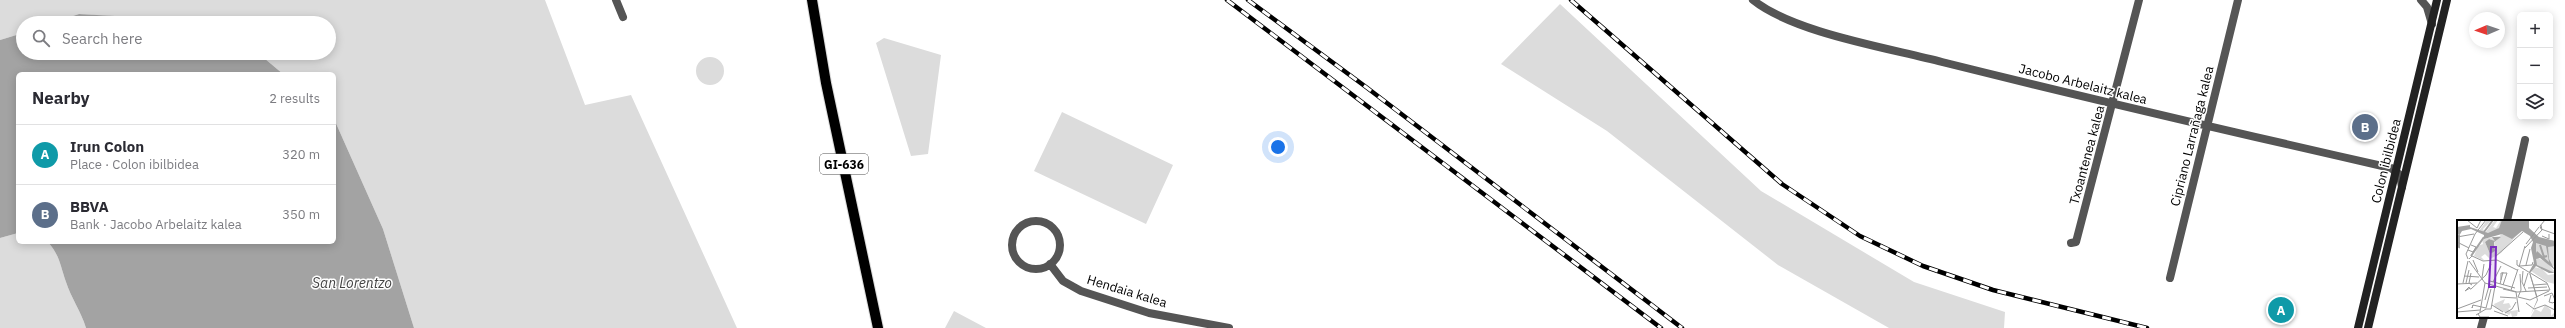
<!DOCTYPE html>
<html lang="en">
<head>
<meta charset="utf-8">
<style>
  body { margin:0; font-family:"IBM Plex Sans",sans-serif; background:#f2f2f3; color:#2b2b33 }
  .controls { position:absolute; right:12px; top:12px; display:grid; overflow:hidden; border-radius:6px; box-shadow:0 2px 10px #0003 }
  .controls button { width:36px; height:36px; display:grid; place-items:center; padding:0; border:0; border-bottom:1px solid #e1e1e2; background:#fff; color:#2b2b33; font:20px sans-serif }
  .compass { position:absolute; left:2469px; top:12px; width:36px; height:36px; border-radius:50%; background:#fff; box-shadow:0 2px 10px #0003; rotate:268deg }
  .you { position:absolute; left:1278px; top:147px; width:14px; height:14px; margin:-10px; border:3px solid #fff; border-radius:50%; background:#1a73e8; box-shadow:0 0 0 6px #1a73e833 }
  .badge { display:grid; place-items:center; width:26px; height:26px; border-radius:50%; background:#000; color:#fff; font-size:13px; font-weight:700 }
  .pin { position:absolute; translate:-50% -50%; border:2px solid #fff; box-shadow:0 1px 4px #0006 }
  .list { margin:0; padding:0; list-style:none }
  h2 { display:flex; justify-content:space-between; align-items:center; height:52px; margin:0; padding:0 16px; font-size:17px }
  h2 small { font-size:13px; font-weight:400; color:#7c7c81 }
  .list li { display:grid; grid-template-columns:26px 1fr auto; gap:12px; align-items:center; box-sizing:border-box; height:60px; padding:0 16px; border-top:1px solid #e1e1e2 }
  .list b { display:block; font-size:15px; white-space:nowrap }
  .list p { margin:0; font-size:13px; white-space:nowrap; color:#7c7c81 }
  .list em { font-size:13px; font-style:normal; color:#7c7c81 }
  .icon { flex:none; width:22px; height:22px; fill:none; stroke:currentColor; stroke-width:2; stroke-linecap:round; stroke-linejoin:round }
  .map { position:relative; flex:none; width:2565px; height:328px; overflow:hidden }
  .search { position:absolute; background:#fff; box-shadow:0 2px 10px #0003; left:16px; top:16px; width:320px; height:44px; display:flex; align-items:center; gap:10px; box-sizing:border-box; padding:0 14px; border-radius:22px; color:#7c7c81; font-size:15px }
  .panel { position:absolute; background:#fff; box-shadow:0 2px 10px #0003; left:16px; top:72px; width:320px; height:172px; border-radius:6px }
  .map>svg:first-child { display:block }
  .green { fill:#dcdcdc }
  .water { fill:#a3a3a3 }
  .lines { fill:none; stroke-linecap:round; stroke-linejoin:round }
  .primary-casing { stroke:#dbdbdb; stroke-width:12 }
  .street { stroke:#555; stroke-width:8 }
  .secondary { stroke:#222; stroke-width:8 }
  .primary { stroke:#000; stroke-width:10 }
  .rail-casing { stroke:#000; stroke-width:4.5 }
  .rail { stroke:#fff; stroke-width:3; stroke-dasharray:9; stroke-linecap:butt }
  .labels { text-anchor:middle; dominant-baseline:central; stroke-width:3; stroke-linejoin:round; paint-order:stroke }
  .shield { fill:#fff; stroke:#4c4c4c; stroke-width:1 }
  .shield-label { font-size:12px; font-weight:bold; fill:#000 }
  .street-label { font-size:13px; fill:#000; stroke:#fff }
  .water-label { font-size:14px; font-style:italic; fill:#444; stroke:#fff }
  .inset-river { fill:none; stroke:#a3a3a3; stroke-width:2 }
  .inset-road { fill:none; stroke:#999; stroke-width:1 }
  .view { fill:#7b2cbf; fill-opacity:0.15; stroke:#7b2cbf; stroke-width:2 }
  .inset-edge { fill:none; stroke:#000; stroke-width:2 }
</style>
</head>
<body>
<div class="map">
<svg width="2565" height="328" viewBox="0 0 2565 328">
  <rect width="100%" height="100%" fill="#fff"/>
  <!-- green -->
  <path class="green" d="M 0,0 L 545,0 L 585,105 L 631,95 L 737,328 L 414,328 L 383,229 L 334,119 L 334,74 L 283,74 L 258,53 L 329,53 L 329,23 L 221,23 L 79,14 L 52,23 L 23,23 L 23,33 L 0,40 Z
    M 1560,4 L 1761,191 L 1914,282 L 2005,312 L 2004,328 L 1889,328 L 1778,265 L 1607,131 L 1501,64 Z
    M 884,38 L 941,55 L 928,154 L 911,156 L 876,43 Z
    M696 71a14 14 0 1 1 28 0a14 14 0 1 1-28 0Z
    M 1062,112 L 1173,165 L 1146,224 L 1034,171 Z
    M 18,233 L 18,242 L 48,242 C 60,256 60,265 66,282 C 71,298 81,311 86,328 L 0,328 L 0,238 Z
    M 954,311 L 986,328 L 945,328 Z"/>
  <!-- water -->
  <path class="water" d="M 79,14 L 221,22 L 221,23 L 52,23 Z
    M 23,33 L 23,53 L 258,53 L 283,74 L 18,74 L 18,233 L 0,238 L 0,40 Z
    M 334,119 L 383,229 L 414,328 L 86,328 C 81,311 71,298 66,282 C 60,265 60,256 48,242 L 334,242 Z"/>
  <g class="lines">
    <defs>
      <path id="primary" d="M 812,0 L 826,83 L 878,328"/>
    </defs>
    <!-- primary casing -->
    <use href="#primary" class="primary-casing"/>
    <!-- street -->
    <path class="street" d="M 616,0 L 623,17
      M 1753,0 C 1794,33 1889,48 1942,62 C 2091,99 2241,134 2391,168 L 2400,175 L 2402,187
      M 2421,0 L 2427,7 L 2432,24
      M 2507,221 L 2525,140
      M1012 245a24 24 0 1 1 48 0a24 24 0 1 1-48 0Z
      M 2071,243 L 2076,242 L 2139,0
      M 1050,264 L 1063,281 L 1081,291 L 1149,313 L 1229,328
      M 2170,278 L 2238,0
      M 2481,328 L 2484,317"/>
    <!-- secondary -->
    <path class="secondary" d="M 2358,328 L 2437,0
      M 2368,328 L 2447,0"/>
    <!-- primary -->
    <use href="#primary" class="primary"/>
    <defs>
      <path id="rail" d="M 1227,0 L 1661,328
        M 1248,0 L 1366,87 L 1682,328
        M 1571,0 L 1782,184 L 1860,236 L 1923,266 L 1993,290 L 2147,328"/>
    </defs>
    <!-- rail casing -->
    <use href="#rail" class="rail-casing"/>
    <!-- rail -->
    <use href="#rail" class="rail"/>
  </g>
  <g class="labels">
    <!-- shield labels -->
    <rect class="shield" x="820" y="154" width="48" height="20" rx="3"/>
    <g class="shield-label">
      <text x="844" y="164">GI-636</text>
    </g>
    <!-- street labels -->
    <g class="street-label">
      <text transform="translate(2083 84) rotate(14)">Jacobo Arbelaitz kalea</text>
      <text transform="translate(2192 136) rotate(-76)">Cipriano Larrañaga kalea</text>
      <text transform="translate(2087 155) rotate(-75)">Txoantenea kalea</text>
      <text transform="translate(2386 161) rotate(-76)">Colon ibilbidea</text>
      <text transform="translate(1127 291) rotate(17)">Hendaia kalea</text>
    </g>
    <!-- water labels -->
    <g class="water-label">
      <text x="352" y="283">San Lorentzo</text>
    </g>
  </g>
  <!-- overview -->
  <g transform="translate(2457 220)">
    <rect width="98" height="98" fill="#fff"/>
    <path d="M 30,0 L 35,0 L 26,9 L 28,13 L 38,0 L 41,0 L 36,7 L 39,8 L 44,0 L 49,3 L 33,15 L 22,11 ZM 49,5 L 59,13 L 63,12 L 44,33 L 33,39 L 28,34 L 24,37 L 28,41 L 17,36 L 21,26 L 26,24 L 25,19 L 43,16 ZM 32,19 L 37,21 L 39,29 L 33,34 L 28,22 ZM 79,22 L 98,26 L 98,47 L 79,33 ZM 79,37 L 89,42 L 98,52 L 91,52 L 78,44 ZM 78,44 L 77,47 L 85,49 L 91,55 L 98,54 L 98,64 L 90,62 L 74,51 ZM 48,79 L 46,84 L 52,83 L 54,87 L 51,89 L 54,91 L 61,90 L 60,96 L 55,97 L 54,93 L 52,95 L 38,87 L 37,84 ZM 88,85 L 94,90 L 94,96 L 98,92 L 98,98 L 73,98 L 78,89 L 84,92 Z" fill="#dcdcdc" fill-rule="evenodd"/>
    <path d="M 45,0 L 72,0 L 72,8 L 82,17 L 98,21 L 98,26 L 91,27 L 92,39 L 98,50 L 83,38 L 79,39 L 80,45 L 98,53 L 92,53 L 79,46 L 73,53 L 81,80 L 74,94 L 80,80 L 72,52 L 77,43 L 74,28 L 76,22 L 73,16 L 65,11 L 55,19 L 45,14 L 27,19 L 27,15 L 14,9 L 5,11 L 2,16 L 0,12 L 0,7 L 13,5 L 13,7 L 31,13 L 42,8 ZM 79,23 L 89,26 L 92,42 L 80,31 L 79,33 ZM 35,17 L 44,17 L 37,22 L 38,31 L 33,34 L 28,22 L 32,19 L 38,21 Z" fill="#a3a3a3" fill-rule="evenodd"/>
    <path class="inset-river" d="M 27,12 L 36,0M 83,25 L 87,37 L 90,36M 0,26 L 2,27 L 2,15M 14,36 L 27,17"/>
    <path class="inset-road" d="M 10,0 L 20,8 L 24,0M 88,0 L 83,6 L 84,9 L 98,14M 85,16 L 92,19 L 92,14M 0,17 L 17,14M 0,22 L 12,28M 69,24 L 82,7M 68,28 L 85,10 L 84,5M 11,30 L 16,32 L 19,27 L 14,25M 38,37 L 66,12M 11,39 L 9,34 L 18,14 L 29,0M 12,39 L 15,36 L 26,41 L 40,40 L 60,50M 16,40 L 21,52M 60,40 L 60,45 L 90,63 L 93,70M 12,41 L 28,63 L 60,72 L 93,70M 69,45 L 73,29M 63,46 L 75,45 L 76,42M 62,47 L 68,26M 66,51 L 65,62 L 69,71M 14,53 L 12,63 L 15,65M 63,54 L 64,70 L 61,77 L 73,80M 73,54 L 80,77M 29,55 L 34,44M 7,56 L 22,57M 25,58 L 27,44M 44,60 L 44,53 L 50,53M 33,61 L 58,68M 36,62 L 44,46M 6,63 L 11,41M 9,63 L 12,50M 0,64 L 20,63M 43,64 L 46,52M 46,65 L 50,53M 77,65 L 90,64M 67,66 L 71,53M 13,68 L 8,71 L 12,67 L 13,69 L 14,69 L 29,55M 71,68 L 90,67M 46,69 L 59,72M 54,70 L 61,49M 59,72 L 62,92M 94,75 L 92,82 L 96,83 L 98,81M 87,76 L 95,73 L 98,80M 43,77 L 59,78M 28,80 L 32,66 L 35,67M 73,80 L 92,71M 69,83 L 77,89 L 88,85 L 98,90M 16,85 L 15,88 L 16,85 L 29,88 L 34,69M 35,85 L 46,92M 0,89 L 24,80M 37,91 L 51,96M 0,92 L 23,90M 23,92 L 28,63M 48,93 L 55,89 L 59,82M 21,94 L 23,97 L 32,97M 19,95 L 29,89 L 34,89 L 38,66"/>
    <path class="view" d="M 34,27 L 39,27 L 38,67 L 32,67 Z"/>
    <rect width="98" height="98" class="inset-edge"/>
  </g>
</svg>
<div class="controls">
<button>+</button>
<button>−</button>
<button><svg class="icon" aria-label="layers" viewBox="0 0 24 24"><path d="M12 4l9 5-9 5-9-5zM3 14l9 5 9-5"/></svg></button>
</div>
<svg class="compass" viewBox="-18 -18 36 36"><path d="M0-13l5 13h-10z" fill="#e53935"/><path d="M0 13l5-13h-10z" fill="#7c7c81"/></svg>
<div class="you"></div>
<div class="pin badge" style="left:2281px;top:310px;background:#0f9aa8">A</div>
<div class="pin badge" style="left:2365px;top:127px;background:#5c6f8a">B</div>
<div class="search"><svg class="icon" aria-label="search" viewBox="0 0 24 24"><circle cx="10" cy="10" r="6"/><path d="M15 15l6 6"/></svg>Search here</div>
<section class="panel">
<h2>Nearby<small>2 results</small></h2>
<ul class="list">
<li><span class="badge" style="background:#0f9aa8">A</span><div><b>Irun Colon</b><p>Place · Colon ibilbidea</p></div><em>320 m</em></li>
<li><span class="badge" style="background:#5c6f8a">B</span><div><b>BBVA</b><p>Bank · Jacobo Arbelaitz kalea</p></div><em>350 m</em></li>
</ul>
</section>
</div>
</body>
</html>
